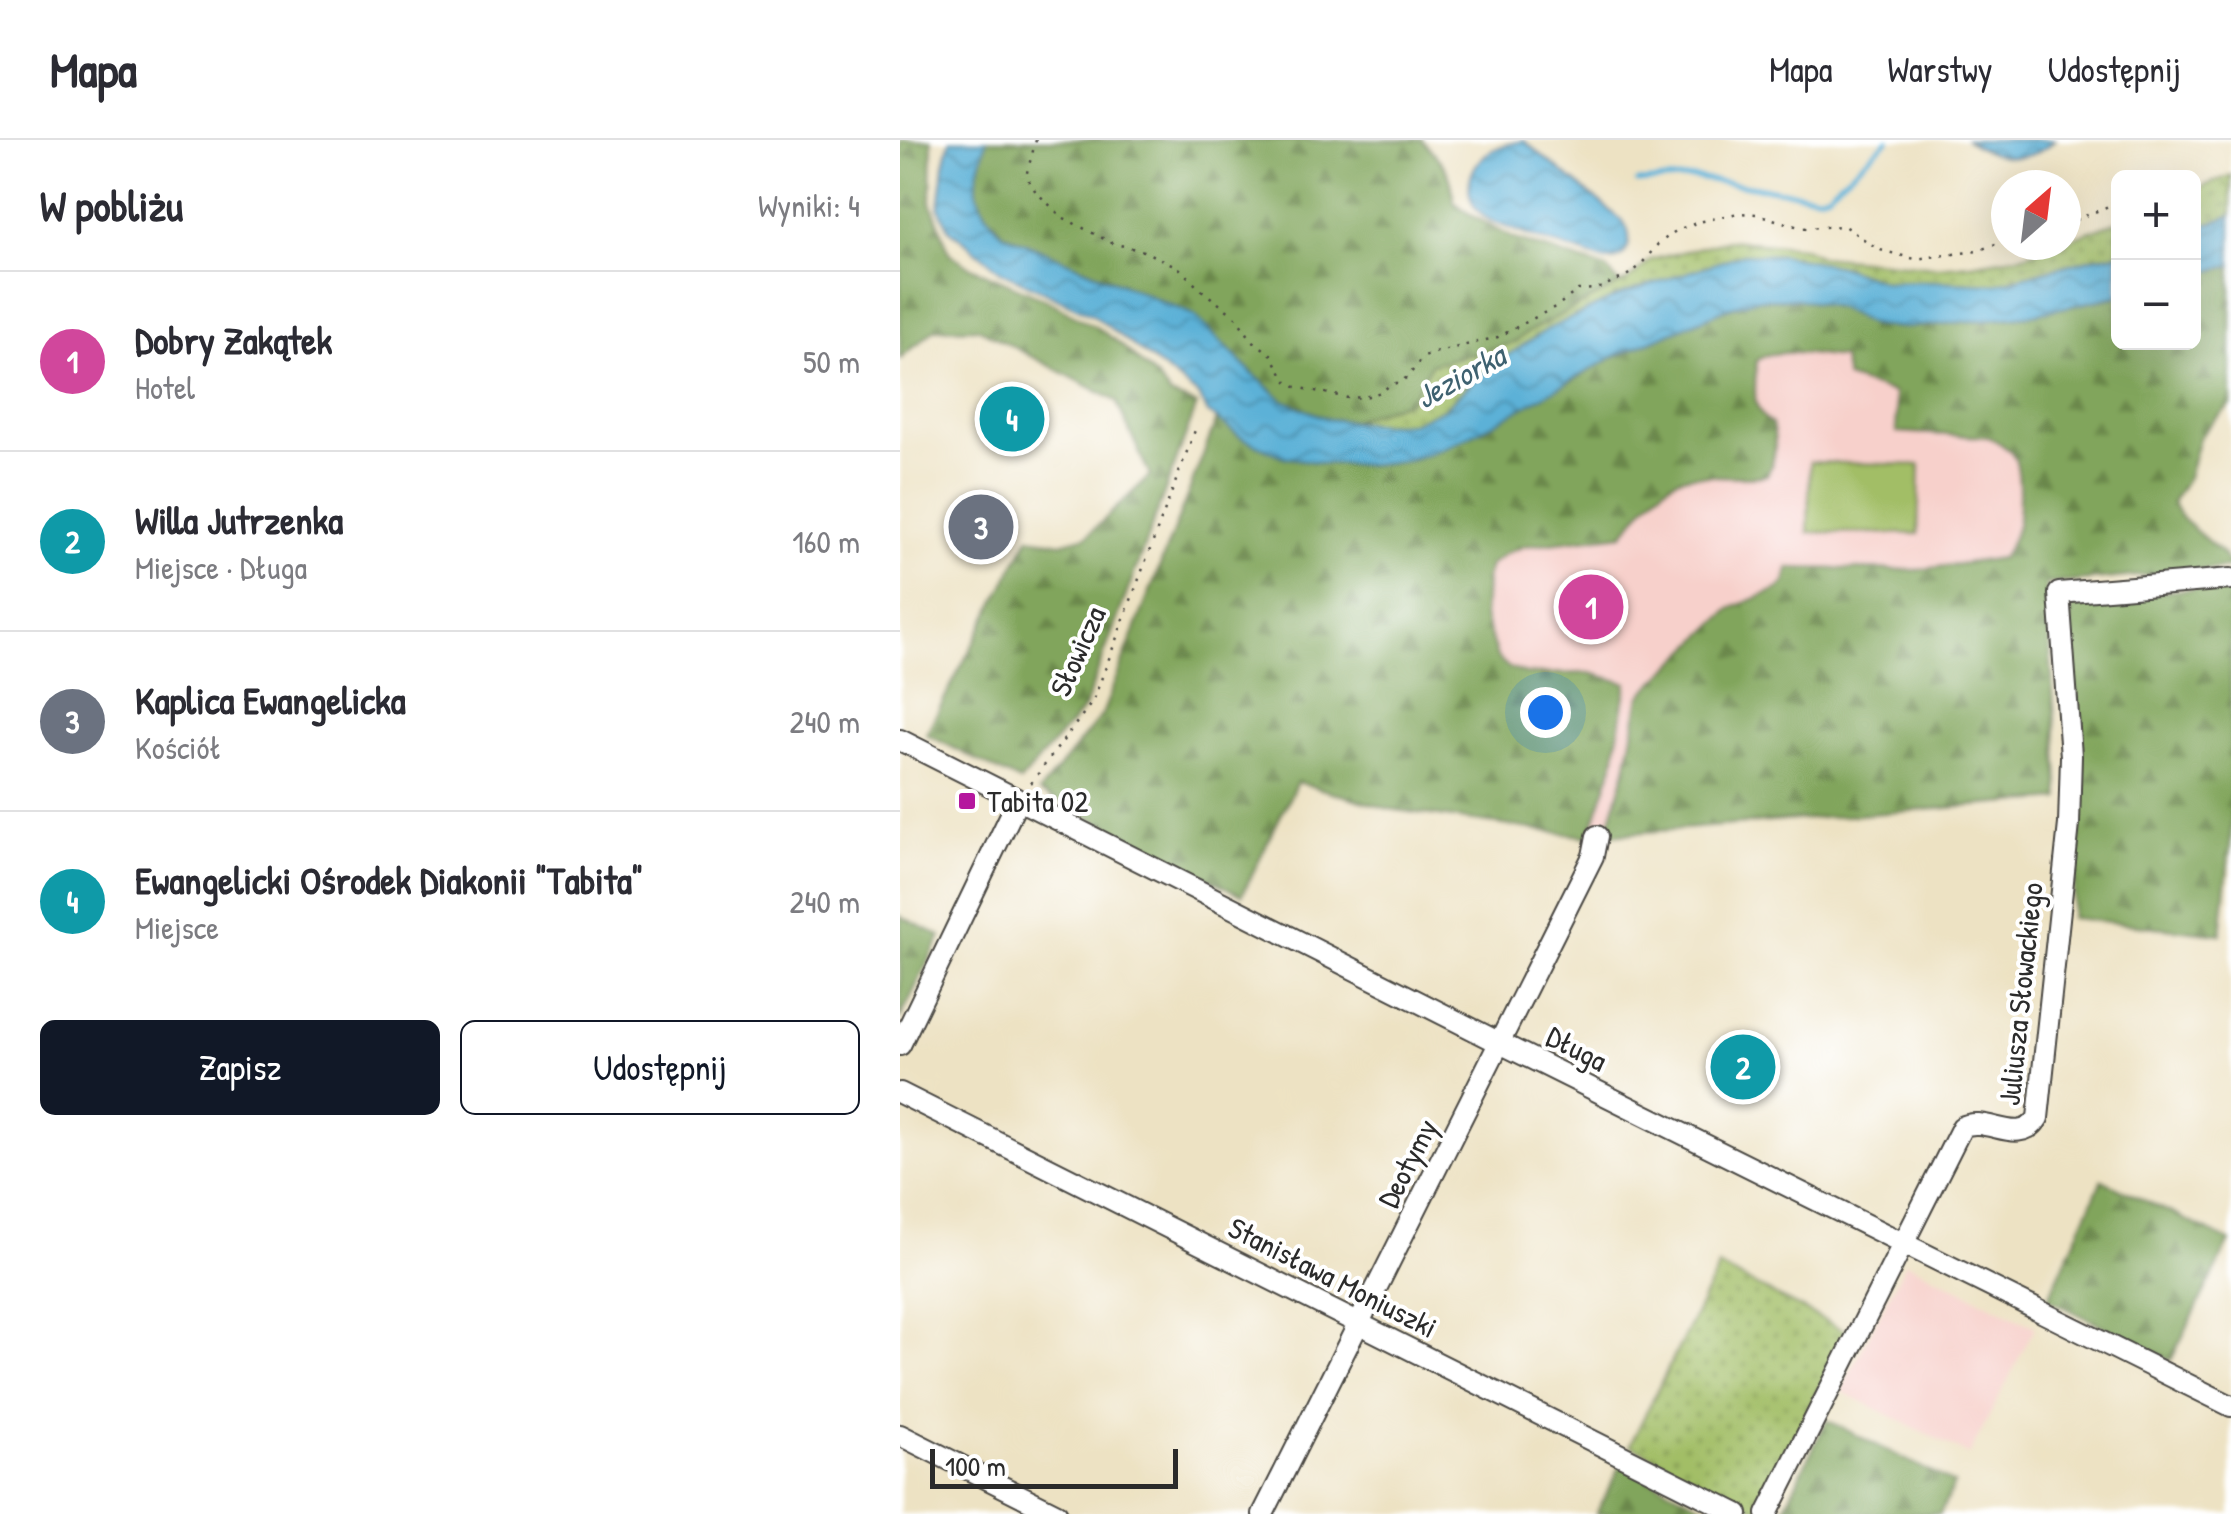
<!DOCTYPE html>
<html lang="pl">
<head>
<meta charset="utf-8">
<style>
  body { margin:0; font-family:"Patrick Hand",sans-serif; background:#f7f7f7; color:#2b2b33 }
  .controls { position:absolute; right:30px; top:30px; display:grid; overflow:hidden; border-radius:15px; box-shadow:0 10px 40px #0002 }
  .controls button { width:90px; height:90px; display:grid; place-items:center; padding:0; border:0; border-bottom:2px solid #e1e1e2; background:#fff; color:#2b2b33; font:50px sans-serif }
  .compass { position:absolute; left:1091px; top:30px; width:90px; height:90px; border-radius:50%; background:#fff; box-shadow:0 10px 40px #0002; rotate:28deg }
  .scale { position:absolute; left:30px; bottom:25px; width:248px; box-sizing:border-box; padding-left:10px; border:5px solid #2b2b2b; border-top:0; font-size:28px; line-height:35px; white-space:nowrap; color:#2b2b2b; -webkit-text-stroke:8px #fff; paint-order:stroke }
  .you { position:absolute; left:645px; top:572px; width:35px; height:35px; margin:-25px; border:8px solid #fff; border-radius:50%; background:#1a73e8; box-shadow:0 0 0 15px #1a73e833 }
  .badge { display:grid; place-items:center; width:65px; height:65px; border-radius:50%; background:#111827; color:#fff; font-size:32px; font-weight:700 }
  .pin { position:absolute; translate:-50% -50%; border:5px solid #fff; box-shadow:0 2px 10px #0006 }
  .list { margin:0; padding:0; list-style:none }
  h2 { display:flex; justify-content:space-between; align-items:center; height:130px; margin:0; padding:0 40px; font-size:42px }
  h2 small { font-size:32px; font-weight:400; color:#7c7c81 }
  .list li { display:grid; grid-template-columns:65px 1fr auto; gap:30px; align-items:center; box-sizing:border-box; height:180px; padding:0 40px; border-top:2px solid #e1e1e2 }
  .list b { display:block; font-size:38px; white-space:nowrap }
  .list p { margin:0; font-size:32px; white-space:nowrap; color:#7c7c81 }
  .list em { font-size:32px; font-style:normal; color:#7c7c81 }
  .actions { display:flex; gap:20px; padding:30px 40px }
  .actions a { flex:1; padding:22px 0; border:2px solid #111827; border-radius:15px; text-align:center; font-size:35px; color:#111827 }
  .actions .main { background:#111827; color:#fff }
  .map { position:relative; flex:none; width:1331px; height:1374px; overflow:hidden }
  header { display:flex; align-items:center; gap:60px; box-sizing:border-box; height:140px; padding:0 50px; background:#fff; border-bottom:2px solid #e1e1e2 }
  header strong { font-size:48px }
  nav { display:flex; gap:55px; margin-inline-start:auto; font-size:35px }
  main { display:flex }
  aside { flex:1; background:#fff }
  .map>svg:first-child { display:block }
  .built { fill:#f7d0cb }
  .grass { fill:url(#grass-dots); stroke:#667448; stroke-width:2.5 }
  .forest { fill:url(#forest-firs); stroke:#566843; stroke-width:2.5 }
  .garden { fill:#a2be66; stroke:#667448; stroke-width:2.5 }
  .water { fill:url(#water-waves); stroke:#436e81; stroke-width:2.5 }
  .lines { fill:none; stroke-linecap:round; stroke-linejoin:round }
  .stream { stroke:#5bb1d7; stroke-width:5 }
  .minor-casing { stroke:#484642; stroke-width:24 }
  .path { stroke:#484642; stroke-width:2.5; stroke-dasharray:2.5 8; stroke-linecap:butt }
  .minor { stroke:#fff; stroke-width:20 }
  .poi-dot { fill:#b5179e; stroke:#fff; stroke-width:4 }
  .labels { text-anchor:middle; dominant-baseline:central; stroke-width:8; stroke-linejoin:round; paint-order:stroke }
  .street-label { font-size:30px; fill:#2b2b2b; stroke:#fff }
  .poi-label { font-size:30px; fill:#2b2b2b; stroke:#fff; text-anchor:start }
  .water-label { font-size:32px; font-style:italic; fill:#3e6170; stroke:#fff }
</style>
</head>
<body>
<header>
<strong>Mapa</strong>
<nav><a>Mapa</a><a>Warstwy</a><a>Udostępnij</a></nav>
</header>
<main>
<aside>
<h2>W pobliżu<small>Wyniki: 4</small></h2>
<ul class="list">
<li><span class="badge" style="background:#d1479c">1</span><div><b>Dobry Zakątek</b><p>Hotel</p></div><em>50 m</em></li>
<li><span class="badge" style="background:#0f9aa8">2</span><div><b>Willa Jutrzenka</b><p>Miejsce · Długa</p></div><em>160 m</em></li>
<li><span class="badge" style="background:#6b7280">3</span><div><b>Kaplica Ewangelicka</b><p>Kościół</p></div><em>240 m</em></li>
<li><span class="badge" style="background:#0f9aa8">4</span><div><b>Ewangelicki Ośrodek Diakonii &quot;Tabita&quot;</b><p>Miejsce</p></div><em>240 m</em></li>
</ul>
<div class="actions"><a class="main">Zapisz</a><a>Udostępnij</a></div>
</aside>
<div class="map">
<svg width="1331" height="1374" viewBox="0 0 1331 1374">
  <defs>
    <pattern id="grass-dots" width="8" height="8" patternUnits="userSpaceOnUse" patternTransform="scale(2.5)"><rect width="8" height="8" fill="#a2be66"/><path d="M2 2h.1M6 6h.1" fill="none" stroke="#849b54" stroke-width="1.8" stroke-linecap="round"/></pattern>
    <pattern id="forest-firs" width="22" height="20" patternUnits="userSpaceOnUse" patternTransform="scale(2.5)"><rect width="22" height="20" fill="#81a55b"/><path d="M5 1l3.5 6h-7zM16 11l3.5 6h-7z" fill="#6a874b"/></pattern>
    <pattern id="water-waves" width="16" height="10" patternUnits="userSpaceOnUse" patternTransform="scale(2.5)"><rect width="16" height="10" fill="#5bb1d7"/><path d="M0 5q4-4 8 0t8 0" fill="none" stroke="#4b90af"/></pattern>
  </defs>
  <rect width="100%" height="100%" fill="#fff"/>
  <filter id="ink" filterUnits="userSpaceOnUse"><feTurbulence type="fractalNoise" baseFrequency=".01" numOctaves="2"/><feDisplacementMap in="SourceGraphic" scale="20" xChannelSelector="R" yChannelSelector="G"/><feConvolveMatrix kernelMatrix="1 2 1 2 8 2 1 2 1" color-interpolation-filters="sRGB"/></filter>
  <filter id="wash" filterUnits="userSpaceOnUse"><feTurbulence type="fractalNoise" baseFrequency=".0048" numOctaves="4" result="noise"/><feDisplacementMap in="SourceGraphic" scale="40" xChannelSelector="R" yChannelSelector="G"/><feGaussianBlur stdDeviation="2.25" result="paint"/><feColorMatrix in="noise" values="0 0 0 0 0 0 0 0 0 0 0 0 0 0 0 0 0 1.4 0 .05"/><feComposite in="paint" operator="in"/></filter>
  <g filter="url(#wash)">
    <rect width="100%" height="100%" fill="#ede2c3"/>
    <!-- built -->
    <path class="built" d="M 888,213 L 973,220 L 1126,262 L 1160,659 L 689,697 L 489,669 L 397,642 L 329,313 L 857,220 L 865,216 Z
      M 1006,1122 L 1135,1187 L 1069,1315 L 941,1251 Z"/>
    <!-- grass -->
    <path class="grass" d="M 1331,35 L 1331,76 L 1294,89 L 1294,50 Z
      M 1218,81 L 1218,114 L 1193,118 L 1095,144 L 1031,141 L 985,142 L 940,126 L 881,115 L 842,115 L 723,154 L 648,189 L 584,231 L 544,269 L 511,283 L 481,284 L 450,281 L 510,260 L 531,224 L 616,202 L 626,193 L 727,141 L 751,120 L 828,100 L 902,107 L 920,116 L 1037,127 L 1071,124 L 1124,115 L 1152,105 L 1166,105 L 1166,100 Z
      M 819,1127 L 947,1192 L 859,1370 L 730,1305 Z"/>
    <!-- forest -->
    <path class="forest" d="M 0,0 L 32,0 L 31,62 L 50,114 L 73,128 L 145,159 L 199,189 L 219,203 L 258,239 L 270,255 L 297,265 L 184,568 L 120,642 L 26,594 L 129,397 L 161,403 L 187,396 L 250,336 L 216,261 L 78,188 L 35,189 L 0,219 Z
      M 87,0 L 522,0 C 542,22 552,30 554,62 L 571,75 L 615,99 L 707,129 L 720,144 L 626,193 L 616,202 L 531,224 L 510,260 L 450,281 L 428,279 L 383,260 L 352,233 L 294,175 L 102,93 C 69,54 72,48 87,0 Z
      M 1331,125 L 1331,265 L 1313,281 L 1299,298 L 1288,337 L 1272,362 L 1282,379 L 1323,414 L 1331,428 L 1146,444 L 1160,659 L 706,695 L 726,629 L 740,556 L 830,469 L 878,449 L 885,443 L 889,428 L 1017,430 L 1101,418 C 1108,409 1113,400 1116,389 C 1120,374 1121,330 1114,317 C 1108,307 1098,302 1088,297 L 996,292 L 997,273 L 994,253 L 946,238 L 942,218 C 917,216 880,206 857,220 C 856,244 848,271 872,284 C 877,302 876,319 867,335 C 842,341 799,331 779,338 C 756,348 738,376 723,394 L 625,406 L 606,413 L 590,425 L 586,439 L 584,477 L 597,517 L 609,528 L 626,534 L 690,533 L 727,543 L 714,623 L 689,697 L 489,669 L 397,642 L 342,755 L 139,652 L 202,575 L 317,279 L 342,298 L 423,323 L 466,325 L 510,320 L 672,241 L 715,216 L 826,169 L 857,159 L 897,159 L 937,167 L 972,185 L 1004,188 L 1128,175 L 1218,156 L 1218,202 L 1294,202 L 1294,136 Z
      M 1331,446 L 1331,697 L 1321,794 L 1171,778 L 1183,656 L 1170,474 L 1179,458 Z
      M 0,776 L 41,796 L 0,879 Z
      M 1202,1040 L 1330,1101 L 1271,1220 L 1148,1159 Z
      M 927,1280 L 1054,1344 L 1040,1374 L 881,1374 Z
      M 721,1325 L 820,1374 L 696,1374 Z"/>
    <!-- garden -->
    <path class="garden" d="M 910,322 L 1020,325 L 1018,394 L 908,392 Z"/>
    <!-- water -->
    <path class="water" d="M 50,0 L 87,0 C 73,48 69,54 102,93 L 294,175 L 352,233 L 383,260 L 428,279 L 481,284 L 511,283 L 544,269 L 584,231 L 648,189 L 723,154 L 843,114 L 881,115 L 940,126 L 985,142 L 1031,141 L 1095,144 L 1193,118 L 1218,114 L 1218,156 L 1128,175 L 1004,188 L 972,185 L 937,167 L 897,159 L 857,159 L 826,169 L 715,216 L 595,283 L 548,306 L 510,320 L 466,325 L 423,323 L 384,317 L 342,298 L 317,279 L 308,273 L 299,256 L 193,175 L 102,132 L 49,89 L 39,68 L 44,25 Z
      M 1067,0 L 1154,0 C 1129,25 1094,20 1067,0 Z
      M 624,1 L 723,81 C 735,99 729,121 705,121 C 673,109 640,101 609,88 C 599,84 589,81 581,74 C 569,63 566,46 573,31 C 582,10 603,4 624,1 Z
      M 1331,76 L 1331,125 L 1294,136 L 1294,89 Z"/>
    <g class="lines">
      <!-- stream -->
      <path class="stream" d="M 737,42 L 795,38 L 918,56 L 928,53 L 988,0"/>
    </g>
  </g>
  <g filter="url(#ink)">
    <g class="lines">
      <defs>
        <path id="minor" d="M 0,600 L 600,903 L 1331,1266
          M 0,905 L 118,660
          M 0,953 L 838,1374
          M 0,1295 L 157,1374
          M 363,1374 L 693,716 L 697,696
          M 867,1374 L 1062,987 C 1086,974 1119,1008 1138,978 L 1169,684 L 1171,616 L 1159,453 L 1331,439"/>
      </defs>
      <!-- minor casing -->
      <use href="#minor" class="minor-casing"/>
      <!-- path -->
      <path class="path" d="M 136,0 L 126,36 L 136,52 L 162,77 L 212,103 L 243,111 L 278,127 L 300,149 L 335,176 L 352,200 L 372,215 L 384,238 L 392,246 L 448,258 L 465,257 L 481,252 L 490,245 L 499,242 L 508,237 L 522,218 L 534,213 L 598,197 L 657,166 L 678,150 L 696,149 L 725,137 L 739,127 L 758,104 L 777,90 L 799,82 L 838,73 L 857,74 L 902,88 L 944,86 L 980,110 L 1015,119 L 1077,111 L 1106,100
        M 1166,84 L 1218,62
        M 131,643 L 193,561 L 297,285"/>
      <!-- minor -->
      <use href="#minor" class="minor"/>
    </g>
  </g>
  <!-- markers -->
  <rect class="poi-dot" x="57" y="651" width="20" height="20" rx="5"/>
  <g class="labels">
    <!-- street labels -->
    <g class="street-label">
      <text transform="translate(177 511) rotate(-66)">Słowicza</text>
      <text transform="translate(1120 854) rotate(-84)">Juliusza Słowackiego</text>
      <text transform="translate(677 908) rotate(27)">Długa</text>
      <text transform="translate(507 1023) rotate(-63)">Deotymy</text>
      <text transform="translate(433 1137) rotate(27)">Stanisława Moniuszki</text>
    </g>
    <!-- poi labels -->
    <g class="poi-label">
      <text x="87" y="661">Tabita 02</text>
    </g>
    <!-- water labels -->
    <g class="water-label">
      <text transform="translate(560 236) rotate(-29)">Jeziorka</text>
    </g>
  </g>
</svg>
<div class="controls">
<button>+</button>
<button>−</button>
</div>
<svg class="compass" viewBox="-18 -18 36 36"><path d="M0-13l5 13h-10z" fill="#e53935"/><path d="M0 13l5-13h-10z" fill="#7c7c81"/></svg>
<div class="scale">100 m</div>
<div class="you"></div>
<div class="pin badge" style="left:691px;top:467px;background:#d1479c">1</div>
<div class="pin badge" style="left:843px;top:927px;background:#0f9aa8">2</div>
<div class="pin badge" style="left:81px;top:387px;background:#6b7280">3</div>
<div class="pin badge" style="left:112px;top:279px;background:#0f9aa8">4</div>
</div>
</main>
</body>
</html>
